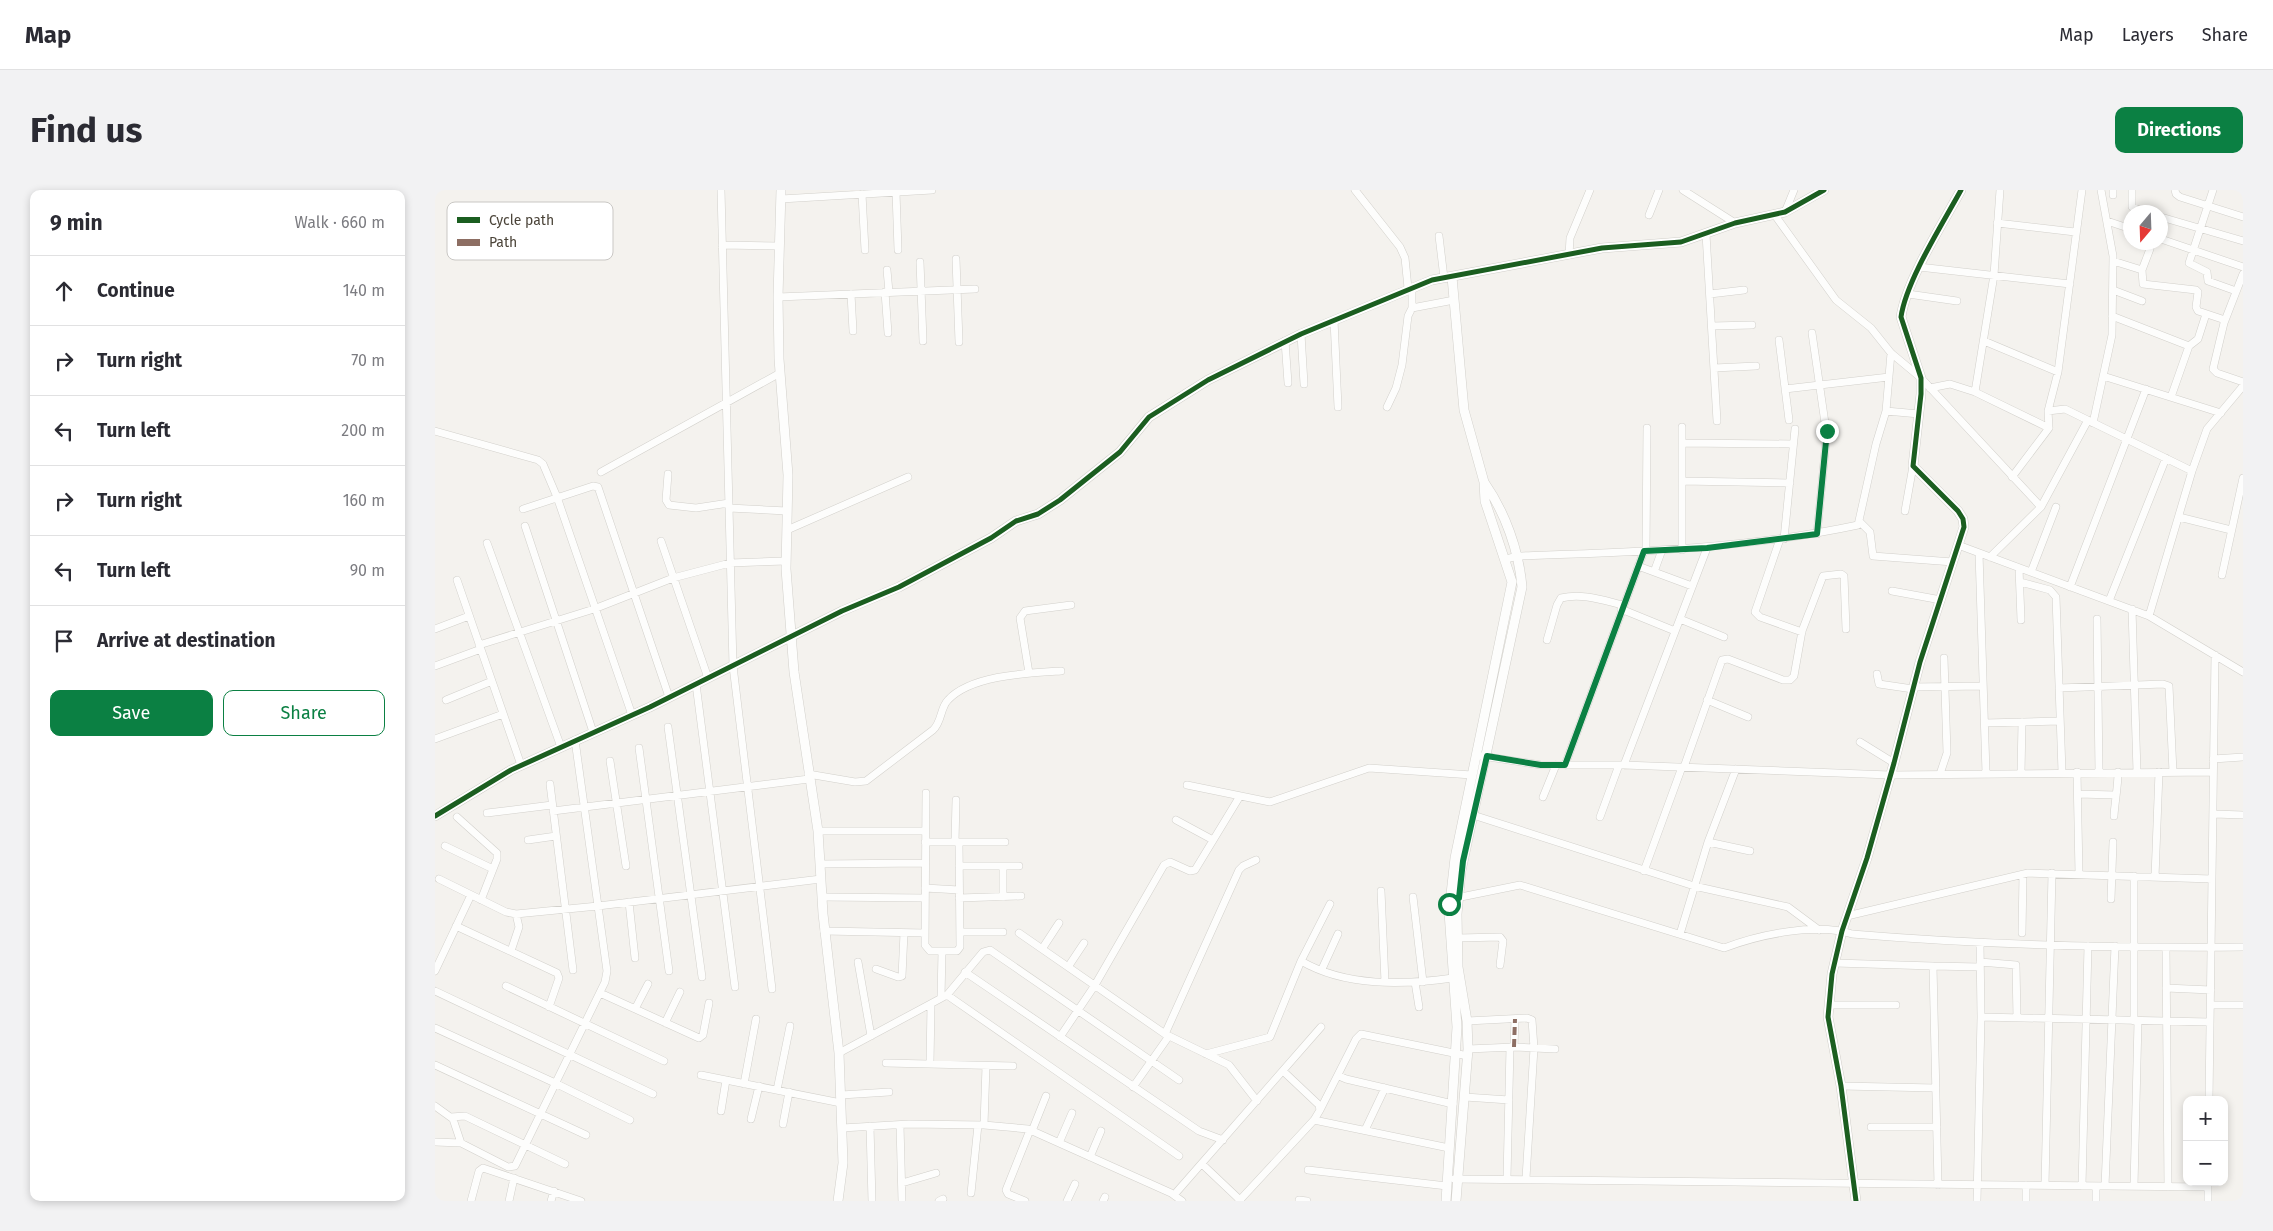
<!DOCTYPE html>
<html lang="en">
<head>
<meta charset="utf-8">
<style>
  body { margin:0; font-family:"Fira Sans",sans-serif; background:#f2f2f3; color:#2b2b33 }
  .controls { position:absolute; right:15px; bottom:15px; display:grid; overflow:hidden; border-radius:10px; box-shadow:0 2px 8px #0003 }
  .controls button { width:45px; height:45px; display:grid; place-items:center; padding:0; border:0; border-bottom:1px solid #e1e1e2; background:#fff; color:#2b2b33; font:25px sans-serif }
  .compass { position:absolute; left:1688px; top:15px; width:45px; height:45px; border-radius:50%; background:#fff; box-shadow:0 2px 8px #0003; rotate:199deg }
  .stop { position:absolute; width:15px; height:15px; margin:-11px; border:4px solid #0b8043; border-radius:50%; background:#fff }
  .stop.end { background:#0b8043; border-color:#fff; box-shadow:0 1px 5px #0008 }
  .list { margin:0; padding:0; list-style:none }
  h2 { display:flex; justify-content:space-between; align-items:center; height:65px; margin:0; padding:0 20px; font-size:21px }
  h2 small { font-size:16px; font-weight:400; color:#7c7c81 }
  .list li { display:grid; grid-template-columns:32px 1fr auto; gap:15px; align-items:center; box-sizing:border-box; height:70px; padding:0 20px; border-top:1px solid #e1e1e2 }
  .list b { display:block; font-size:19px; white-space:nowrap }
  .list em { font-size:16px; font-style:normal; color:#7c7c81 }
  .actions { display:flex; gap:10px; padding:15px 20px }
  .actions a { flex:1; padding:11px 0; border:1px solid #0b8043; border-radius:10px; text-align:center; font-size:18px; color:#0b8043 }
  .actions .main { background:#0b8043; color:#fff }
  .icon { flex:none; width:28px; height:28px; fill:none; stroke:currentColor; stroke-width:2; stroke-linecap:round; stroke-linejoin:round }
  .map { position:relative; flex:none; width:1808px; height:1011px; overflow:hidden; border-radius:10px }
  header { display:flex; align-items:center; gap:30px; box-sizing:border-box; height:70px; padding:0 25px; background:#fff; border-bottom:1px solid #e1e1e2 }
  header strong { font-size:24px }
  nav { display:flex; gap:28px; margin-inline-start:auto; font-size:18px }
  .intro { display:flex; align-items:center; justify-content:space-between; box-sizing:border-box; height:120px; padding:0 30px }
  h1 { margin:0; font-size:35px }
  .button { padding:12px 22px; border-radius:10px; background:#0b8043; color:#fff; font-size:18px; font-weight:700 }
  main { display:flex; gap:30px; padding:0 30px }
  aside { flex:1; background:#fff; border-radius:10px; box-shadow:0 2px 8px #0003 }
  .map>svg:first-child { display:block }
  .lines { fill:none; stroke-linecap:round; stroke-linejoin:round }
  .minor-casing { stroke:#d2d0cb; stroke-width:8 }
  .tertiary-casing { stroke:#d2d0cb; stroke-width:10 }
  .minor { stroke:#fdfdfc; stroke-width:7 }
  .tertiary { stroke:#fdfdfc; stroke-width:9 }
  .quiet { stroke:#8d6e63; stroke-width:4; stroke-dasharray:8 4; stroke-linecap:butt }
  .cycleway-casing { stroke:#fff; stroke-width:8 }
  .cycleway { stroke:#1b5e20; stroke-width:5 }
  .route { stroke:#0b8043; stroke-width:6 }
  .key { fill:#fff; stroke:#c9c7c4; stroke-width:1 }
  .key-label { font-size:14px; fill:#4b4439 }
</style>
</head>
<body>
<header>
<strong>Map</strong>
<nav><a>Map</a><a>Layers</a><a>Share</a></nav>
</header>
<div class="intro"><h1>Find us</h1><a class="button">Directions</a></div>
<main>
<aside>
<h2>9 min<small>Walk · 660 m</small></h2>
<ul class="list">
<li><svg class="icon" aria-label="ahead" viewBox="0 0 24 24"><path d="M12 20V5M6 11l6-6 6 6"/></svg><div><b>Continue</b></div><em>140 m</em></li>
<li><svg class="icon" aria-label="right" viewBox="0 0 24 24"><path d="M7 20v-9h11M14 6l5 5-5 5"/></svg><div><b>Turn right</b></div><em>70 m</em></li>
<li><svg class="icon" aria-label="left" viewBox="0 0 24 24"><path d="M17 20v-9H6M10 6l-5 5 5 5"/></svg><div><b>Turn left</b></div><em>200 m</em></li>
<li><svg class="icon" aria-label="right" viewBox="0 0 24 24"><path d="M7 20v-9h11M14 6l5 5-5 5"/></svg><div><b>Turn right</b></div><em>160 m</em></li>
<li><svg class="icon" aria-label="left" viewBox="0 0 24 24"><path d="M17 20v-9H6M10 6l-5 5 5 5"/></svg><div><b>Turn left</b></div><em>90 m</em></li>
<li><svg class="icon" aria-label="arrive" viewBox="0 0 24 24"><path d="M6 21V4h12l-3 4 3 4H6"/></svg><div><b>Arrive at destination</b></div></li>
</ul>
<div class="actions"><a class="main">Save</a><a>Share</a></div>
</aside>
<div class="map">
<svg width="1808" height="1011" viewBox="0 0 1808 1011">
  <rect width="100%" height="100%" fill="#f4f2ee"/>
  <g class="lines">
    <defs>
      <path id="minor" d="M 286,0 L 298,476 L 337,799
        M 920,0 L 965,57 L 970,68 L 973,98
        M 1248,0 L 1300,33
        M 1697,0 L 1697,17 L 1710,22
        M 1740,0 L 1741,4 L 1745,7 L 1808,27
        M 1778,0 L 1754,73 L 1772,82 L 1773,91 L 1801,101
        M 461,2 L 463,60
        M 427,4 L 430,60
        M 1678,5 L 1678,0
        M 346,9 L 497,0
        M 1350,22 L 1359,0
        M 1339,24 L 1401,110 L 1436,138 L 1456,163 L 1486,188 L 1606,317
        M 1214,25 L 1224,0
        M 1726,27 L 1808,51
        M 1672,31 L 1696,39
        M 1562,33 L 1640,42
        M 1271,44 L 1282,231
        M 1004,46 L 1009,88
        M 1726,49 L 1808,77
        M 287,55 L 344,56
        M 1134,65 L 1135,48 L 1155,0
        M 521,69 L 524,152
        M 1678,71 L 1707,80 L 1708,94 L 1761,100 L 1763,102 L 1761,117 L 1763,121 L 1790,130
        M 485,72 L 488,151
        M 1484,77 L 1635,94
        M 452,80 L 454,102
        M 1707,80 L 1715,59
        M 1808,84 L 1789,133 L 1778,179 L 1782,183 L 1808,192
        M 1678,100 L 1707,111
        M 450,102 L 453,143
        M 416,104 L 418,141
        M 1275,104 L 1309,100
        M 1473,104 L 1522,111
        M 343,107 L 540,99
        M 977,118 L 1019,110
        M 1677,126 L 1754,156 L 1736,207
        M 899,130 L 903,217
        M 1277,136 L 1317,135
        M 1377,143 L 1390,233
        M 866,144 L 869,194
        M 1344,150 L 1354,230
        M 850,151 L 853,193
        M 1549,151 L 1623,182
        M 1754,156 L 1763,149 L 1771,124
        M 1279,178 L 1321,176
        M 1668,186 L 1786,223
        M 1495,198 L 1515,194 L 1540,202 L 1614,238
        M 1350,199 L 1454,187
        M 1540,202 L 1559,85 L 1565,0
        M 952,217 L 961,198 L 967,175 L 973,126 L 977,118 L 977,97
        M 1451,221 L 1484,224
        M 1613,221 L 1630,219 L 1757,281
        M 1658,233 L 1677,145 L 1678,66 L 1666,0
        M 0,241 L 103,270 L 108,274 L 122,307 L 197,525
        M 1247,253 L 1358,254
        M 166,282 L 345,183
        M 233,284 L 231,310 L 234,315 L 261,318 L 294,313
        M 1577,287 L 1614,238 L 1613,221 L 1623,182 L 1647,0
        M 1247,291 L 1355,293
        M 294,318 L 352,321
        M 88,319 L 158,296 L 163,297 L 234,507
        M 1470,321 L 1478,276
        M 1744,327 L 1796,340
        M 1424,331 L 1435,342 L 1438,366 L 1518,372
        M 90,336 L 158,542
        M 352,340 L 473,287
        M 1382,344 L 1392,241
        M 1345,349 L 1320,422 L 1325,427 L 1367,442
        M 1349,349 L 1360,239
        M 226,351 L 273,488
        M 52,353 L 126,557
        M 1523,355 L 1714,426 L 1808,482
        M 1247,360 L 1247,237
        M 1211,361 L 1212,238
        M 1544,363 L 1551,583
        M 1555,367 L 1606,317 L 1653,230
        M 1071,369 L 1083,366 C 1197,362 1311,359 1423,335 L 1441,254 L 1451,221 L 1456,163
        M 1203,376 L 1257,396
        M 1584,378 L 1586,430
        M 1219,382 L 1227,360
        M 1596,382 L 1621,317
        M 1787,385 L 1808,288
        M 22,390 L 86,575
        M 1585,392 L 1615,400 L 1621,407 L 1627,582
        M 1635,397 L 1711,199
        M 1457,401 L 1506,410
        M 1674,411 L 1731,268
        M 1186,419 L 1240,441
        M 1697,419 L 1702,582
        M 1714,426 L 1757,281 L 1772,239 L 1808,196
        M 1245,429 L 1289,447
        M 1662,429 L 1664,582
        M 0,439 L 34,426
        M 1112,450 L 1122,415 L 1126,408 C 1147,403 1167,410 1188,415
        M 44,455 L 159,419 L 238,388 L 295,373 L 351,371
        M 0,476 L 46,459
        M 594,483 L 585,428 L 590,421 L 636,415
        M 1442,484 L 1444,494 L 1478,499
        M 261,494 L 300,797
        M 1478,497 L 1548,496
        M 1624,498 L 1728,494 L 1734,496 L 1738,582
        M 11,510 L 57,491
        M 1272,510 L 1313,527
        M 1550,533 L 1625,531
        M 233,537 L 267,787
        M 0,549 L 68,524
        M 1425,552 L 1459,573
        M 204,558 L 234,781
        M 1047,566 L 1106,575 L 1189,575 L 1455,585 L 1778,582
        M 1778,569 L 1808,567
        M 175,571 L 191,676
        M 1130,575 L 1209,361
        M 1189,575 L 1272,358
        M 1249,577 L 1287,470 L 1293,469 L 1348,490 L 1355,490 L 1359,486 L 1367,441 L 1388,386 L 1406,384 L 1409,386 L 1411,439
        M 1642,582 L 1644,684
        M 1586,583 L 1587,532
        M 373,584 L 420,592 L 431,591 L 498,540 C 507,532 505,518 513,510 C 536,485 593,483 626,481
        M 1505,584 L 1512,563 L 1509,468
        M 115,594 L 138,780
        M 752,595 L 835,612 L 934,578 L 1037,585
        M 491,603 L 490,755 L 495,761 L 522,761 L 525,757 L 524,652
        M 1643,604 L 1680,605
        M 1108,607 L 1121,575
        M 118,621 L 374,589
        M 52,623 L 117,615
        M 1779,624 L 1808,625
        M 1038,625 L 1259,696 L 1353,717 L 1384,740
        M 1679,626 C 1680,610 1683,597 1683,582
        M 22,627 L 62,663 L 62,669 L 46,710
        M 1165,627 L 1184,575
        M 741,630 L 778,650
        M 383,641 L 490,641
        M 93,650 L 121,646
        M 490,652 L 570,652
        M 520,652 L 521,610
        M 1273,652 L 1315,661
        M 10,656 L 58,679
        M 385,674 L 490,673
        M 524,676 L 584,676
        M 568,676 L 568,707
        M 1209,681 L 1247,577
        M 1720,687 L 1724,582
        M 4,689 L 71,722 L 81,724 L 163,716 L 386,689
        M 490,698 L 524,700
        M 946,701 L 950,792
        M 387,707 L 490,708
        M 978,707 L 988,792
        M 524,708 L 586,706
        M 1021,708 L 1085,695 L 1289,758 C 1323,745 1382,732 1417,744 C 1547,755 1677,758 1808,757
        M 1676,709 L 1678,652
        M 194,712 L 200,768
        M 1412,726 L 1593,683 L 1777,689
        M 21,736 L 122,783 L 124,788 L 114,817
        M 389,741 L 490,743
        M 525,742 L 568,742
        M 584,743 L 730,844 L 794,875 L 822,911
        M 1587,743 L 1588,684
        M 1245,744 L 1273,652 L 1301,579
        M 1023,748 L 1065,747 L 1068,751 L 1065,775
        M 1731,758 L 1733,997
        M 607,759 L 624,733
        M 76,761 L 84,737 L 81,724
        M 866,771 C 911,797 968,795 1018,788
        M 423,772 L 436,846
        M 1545,772 L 1581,775 L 1582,828
        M 1400,773 L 1498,776 L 1503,995
        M 1498,776 L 1545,777
        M 633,777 L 649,753
        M 441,779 L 463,787 L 467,786 L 469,743
        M 887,779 L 903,744
        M 0,781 L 36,705
        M 530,782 L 764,941 L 788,950
        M 980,792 L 984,817
        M 71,796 L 229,871
        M 1731,798 L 1776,800
        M 0,801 L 218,904
        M 165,803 L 264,848 L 268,845 L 274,813
        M 512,805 L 548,762 L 555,760 L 744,890
        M 506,808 L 507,761
        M 1394,815 L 1461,815
        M 1776,815 L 1808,815
        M 200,819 L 213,794
        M 1546,827 L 1775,832
        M 1032,831 L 1092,828 L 1097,830 L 1099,858 L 1091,988
        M 1699,831 L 1699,686
        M 230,833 L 245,802
        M 0,838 L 120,893 L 195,930
        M 730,844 L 804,680 L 808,676 L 821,670
        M 625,847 L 660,795 L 729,675 L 735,672 L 755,681 L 760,680 L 805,606
        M 1079,857 L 1080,829
        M 1033,859 L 1079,857 L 1120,859
        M 404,863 L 512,805 L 744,966
        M 771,864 L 835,847 L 866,771 L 895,714
        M 451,873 L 578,876
        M 495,874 L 496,814
        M 0,875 L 151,945
        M 266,885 L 406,913
        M 904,886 L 911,889 L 1018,914
        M 309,894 L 321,829
        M 1406,896 L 1501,898
        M 698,897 L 734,846
        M 342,900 L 355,836
        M 406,905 L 454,902
        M 1030,907 L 1074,910
        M 1774,910 L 1780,465
        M 0,916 L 18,929 L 26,953
        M 885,920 L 921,849 L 926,844 L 1033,866
        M 286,921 L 291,890
        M 16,927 L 30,926 L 130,974
        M 316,929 L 324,896
        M 879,930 L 1014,958
        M 348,934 L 354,902
        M 465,935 L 467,1011
        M 549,935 L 551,876
        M 435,936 L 437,1011
        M 1436,937 L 1502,937
        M 407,938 L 474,934 L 549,935 L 593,939 L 736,1003 L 747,1011
        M 930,940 L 950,898
        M 597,941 L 611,906
        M 0,952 L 26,953 L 73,977 L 80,976 L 170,792 L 172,781 L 140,550
        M 624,953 L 637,923
        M 655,967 L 666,941
        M 767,974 L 805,1010
        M 873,980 L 1012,996
        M 1072,988 L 1075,857
        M 1019,989 L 1773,997
        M 467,993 L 501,983
        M 1591,995 L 1591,1011
        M 1610,995 L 1617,683
        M 1647,996 L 1653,756
        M 1670,996 L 1680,756
        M 1699,996 L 1703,831
        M 536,1003 L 543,935
        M 739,1005 L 886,837
        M 864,1010 L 872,1011
        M 36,1011 L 44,981 L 48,978 L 146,1011
        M 74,1011 L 79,988
        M 116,1011 L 119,1001
        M 504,1011 L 508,1009
        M 590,1011 L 573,1004 L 571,1000 L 595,940
        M 632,1011 L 640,994
        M 668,1011 L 670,1007
        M 804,1011 L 879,930 L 885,920 L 884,915 L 848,881
        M 1542,1011 L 1546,827 L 1545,753
        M 1661,1011 L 1661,996
        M 1773,1011 L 1773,993"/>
      <path id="tertiary" d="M 346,0 L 343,107 L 344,169 L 353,285 L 351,379 L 359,482 L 383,641 L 388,724 L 404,863 L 408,973 L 403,1011
        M 0,626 L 76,580 L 215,517 L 407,421 L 464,397 L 556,348 L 581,331 L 603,324 L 625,310 L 685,262 L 714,227 L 773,190 L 866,144 L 997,90 L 1167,58 L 1246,52 L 1300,33 L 1350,22 L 1389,0
        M 1011,1011 L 1022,837 L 1014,722 L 1020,668 L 1077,392 L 1050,311 L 1049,292 L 1029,220 L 1017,87
        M 1021,1011 L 1033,859 L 1032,831 L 1023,777 L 1022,724 L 1026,681 L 1087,397 C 1084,361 1070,322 1049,292
        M 1421,1011 L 1406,896 L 1393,827 L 1397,784 L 1407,741 L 1432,668 L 1459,573 L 1485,472 L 1529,337 L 1528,329 L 1523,321 L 1478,276 L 1486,204 L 1486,188 L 1466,127 C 1471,91 1508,33 1526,0"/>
    </defs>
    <!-- minor casing -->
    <use href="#minor" class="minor-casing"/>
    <!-- tertiary casing -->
    <use href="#tertiary" class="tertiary-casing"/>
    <!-- minor -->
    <use href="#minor" class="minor"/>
    <!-- tertiary -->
    <use href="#tertiary" class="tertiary"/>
    <!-- quiet -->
    <path class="quiet" d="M 1079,857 L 1080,829"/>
    <defs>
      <path id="cycleway" d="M 0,626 L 76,580 L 215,517 L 407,421 L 464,397 L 556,348 L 581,331 L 603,324 L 625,310 L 685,262 L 714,227 L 773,190 L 866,144 L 997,90 L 1167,58 L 1246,52 L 1300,33 L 1350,22 L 1389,0
        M 1421,1011 L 1406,896 L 1393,827 L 1397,784 L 1407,741 L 1432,668 L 1459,573 L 1485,472 L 1529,337 L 1528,329 L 1523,321 L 1478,276 L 1486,204 L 1486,188 L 1466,127 C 1471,91 1508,33 1526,0"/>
    </defs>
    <!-- cycleway casing -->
    <use href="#cycleway" class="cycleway-casing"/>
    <!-- cycleway -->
    <use href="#cycleway" class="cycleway"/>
  </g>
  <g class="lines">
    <!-- route -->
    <path class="route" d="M 1014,714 L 1015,708 L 1024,708 L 1028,671 L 1052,566 L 1106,575 L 1130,575 L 1209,361 L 1272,358 L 1382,344 L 1392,241"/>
  </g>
  <!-- legend -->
  <rect x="12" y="12" width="166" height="58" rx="8" class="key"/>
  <rect x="22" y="27" width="23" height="6" fill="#1b5e20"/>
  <rect x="22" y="49" width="23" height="7" fill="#8d6e63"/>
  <g class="key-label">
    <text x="54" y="35">Cycle path</text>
    <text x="54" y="57">Path</text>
  </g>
</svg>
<div class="controls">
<button>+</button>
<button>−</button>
</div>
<svg class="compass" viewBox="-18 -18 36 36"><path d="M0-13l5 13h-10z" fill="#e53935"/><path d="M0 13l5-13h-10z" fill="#7c7c81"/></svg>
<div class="stop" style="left:1014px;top:714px"></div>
<div class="stop end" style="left:1392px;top:241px"></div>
</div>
</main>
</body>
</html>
